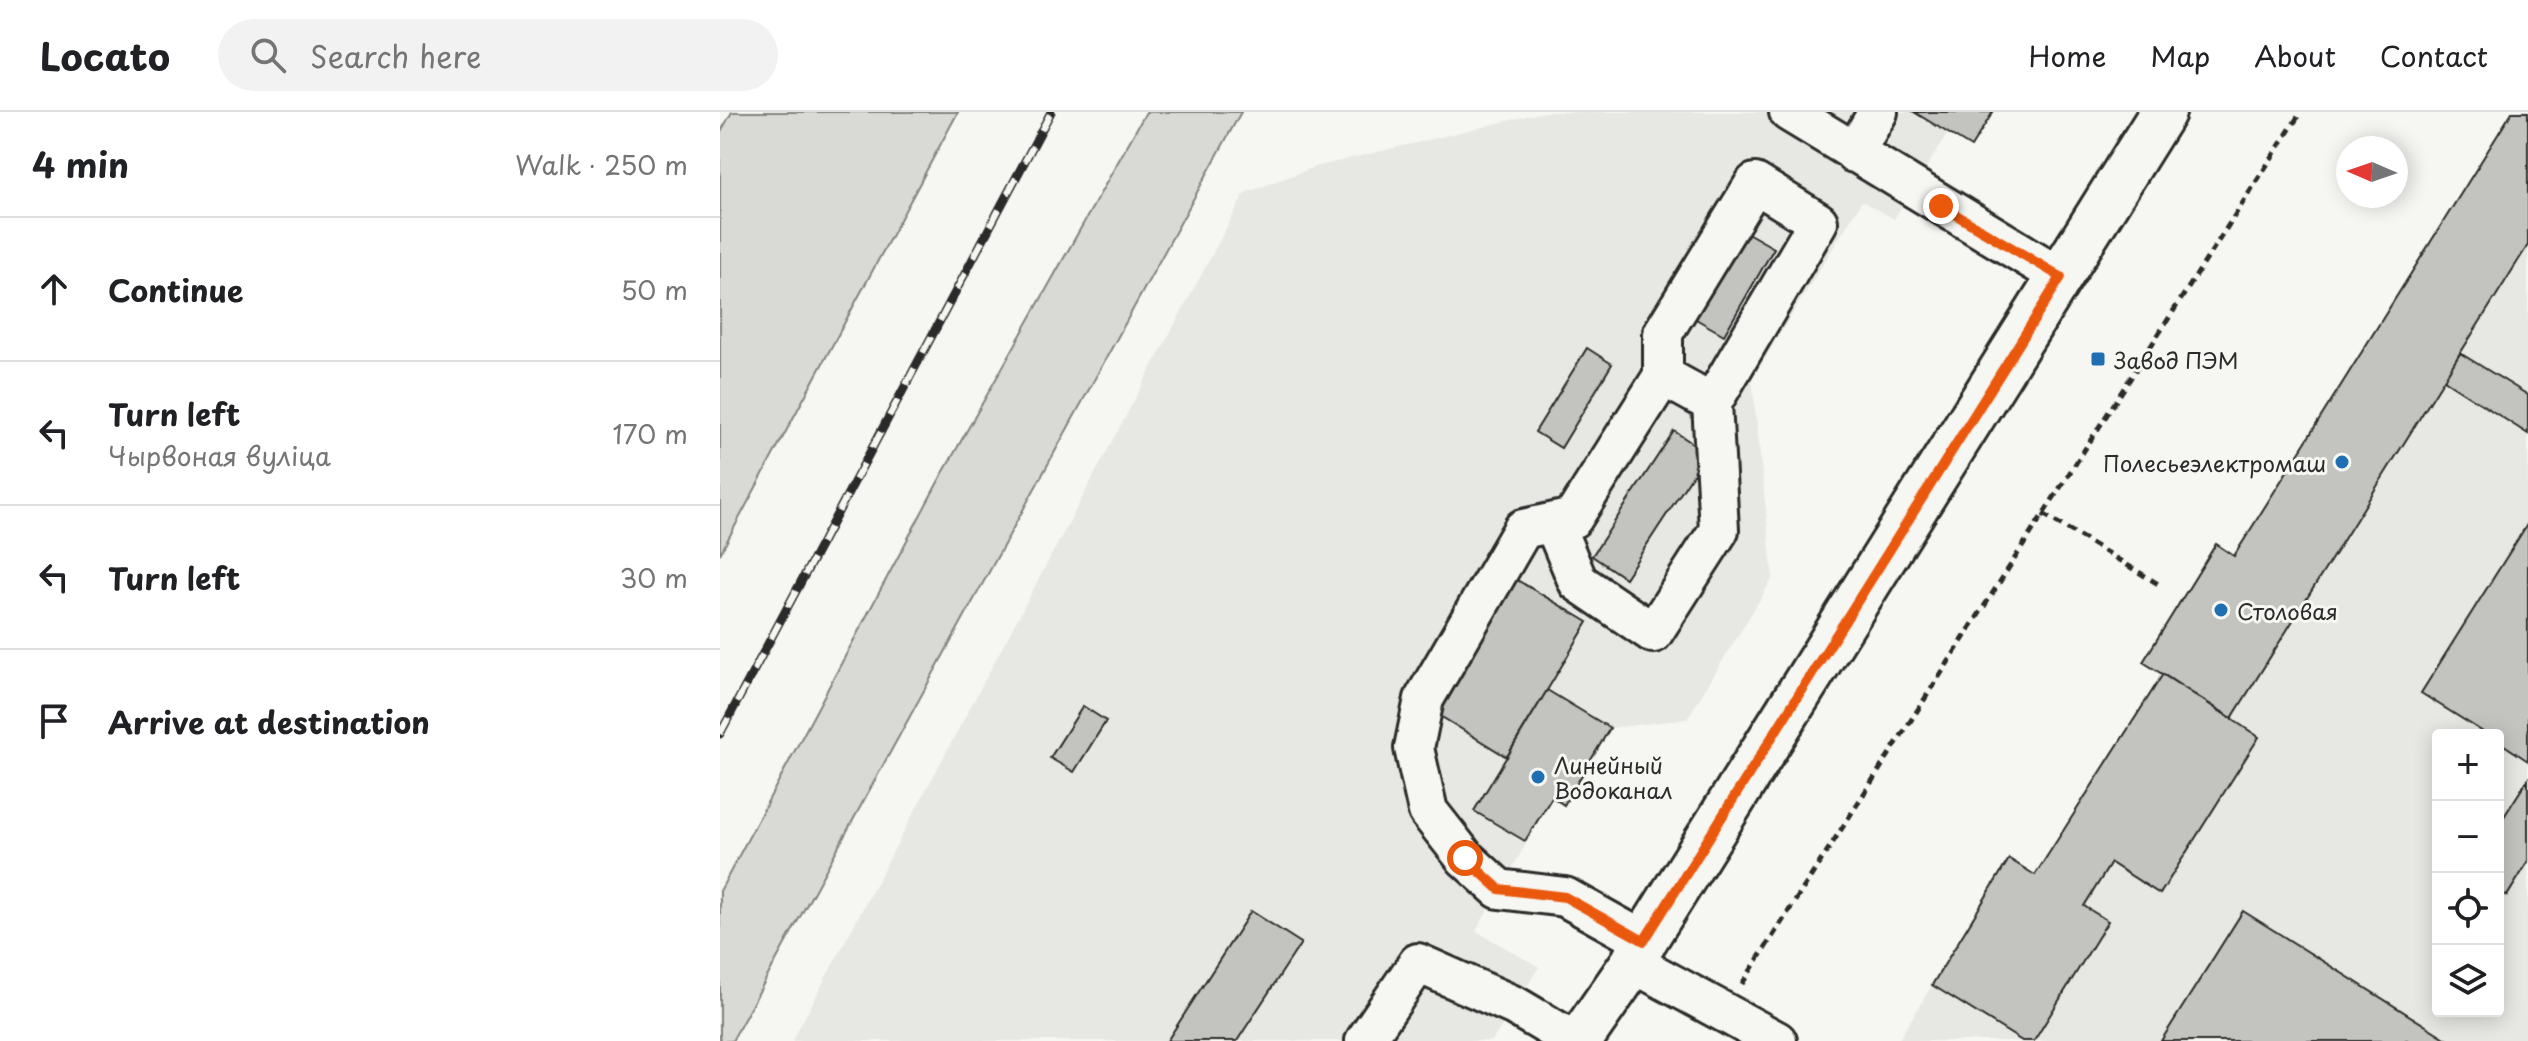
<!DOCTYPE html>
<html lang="en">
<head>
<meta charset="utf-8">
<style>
  body { margin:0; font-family:"Playpen Sans",sans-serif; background:#f2f2f2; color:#202124 }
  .controls { position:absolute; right:24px; bottom:24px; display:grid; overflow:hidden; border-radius:8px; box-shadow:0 4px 20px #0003 }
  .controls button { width:72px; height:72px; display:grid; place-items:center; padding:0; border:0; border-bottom:2px solid #e0e0e0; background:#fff; color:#202124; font:40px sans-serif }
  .compass { position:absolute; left:1616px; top:24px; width:72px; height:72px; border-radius:50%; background:#fff; box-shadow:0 4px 20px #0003; rotate:272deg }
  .stop { position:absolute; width:24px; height:24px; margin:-18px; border:6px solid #ea580c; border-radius:50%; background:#fff }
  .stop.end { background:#ea580c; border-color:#fff; box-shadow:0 2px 8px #0008 }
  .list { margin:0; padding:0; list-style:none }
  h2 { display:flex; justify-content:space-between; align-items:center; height:104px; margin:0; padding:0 32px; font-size:34px }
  h2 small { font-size:26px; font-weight:400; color:#757577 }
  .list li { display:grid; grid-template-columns:52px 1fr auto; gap:24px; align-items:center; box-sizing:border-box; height:144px; padding:0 32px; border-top:2px solid #e0e0e0 }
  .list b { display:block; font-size:30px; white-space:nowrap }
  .list p { margin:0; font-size:26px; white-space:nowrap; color:#757577 }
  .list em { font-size:26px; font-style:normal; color:#757577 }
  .icon { flex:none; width:44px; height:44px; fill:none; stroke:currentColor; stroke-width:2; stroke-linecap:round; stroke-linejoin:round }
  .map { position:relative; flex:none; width:1808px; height:929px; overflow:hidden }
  header { display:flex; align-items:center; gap:48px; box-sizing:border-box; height:112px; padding:0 40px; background:#fff; border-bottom:2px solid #e0e0e0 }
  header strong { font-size:38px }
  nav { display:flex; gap:44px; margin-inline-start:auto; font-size:28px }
  .search { width:560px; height:72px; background:#f2f2f2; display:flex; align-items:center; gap:20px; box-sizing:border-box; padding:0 28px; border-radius:44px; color:#757577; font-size:30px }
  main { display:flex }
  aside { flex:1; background:#fff }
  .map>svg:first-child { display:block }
  .built { fill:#e7e7e3; fill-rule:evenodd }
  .green { fill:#d9d9d5; stroke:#828280; stroke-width:2 }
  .building { fill:#c3c3c0; stroke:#2b2b2b; stroke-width:2 }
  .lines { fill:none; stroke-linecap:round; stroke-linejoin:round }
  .minor-casing { stroke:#2b2b2b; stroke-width:44 }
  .major-casing { stroke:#2b2b2b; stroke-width:50 }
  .path { stroke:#2b2b2b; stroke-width:5; stroke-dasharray:8 6; stroke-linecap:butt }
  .minor { stroke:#f6f6f2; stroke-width:38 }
  .major { stroke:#f6f6f2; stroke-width:44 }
  .rail-casing { stroke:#2b2b2b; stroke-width:9 }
  .rail { stroke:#f6f6f2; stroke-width:6; stroke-dasharray:18; stroke-linecap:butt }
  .route { stroke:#ea580c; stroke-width:10 }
  .poi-dot { fill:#1f6fb2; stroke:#f6f6f2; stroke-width:3 }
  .labels { text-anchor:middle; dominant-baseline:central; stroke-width:6; stroke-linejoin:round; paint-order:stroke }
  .poi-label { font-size:22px; fill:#2b2b2b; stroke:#f6f6f2; text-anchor:start }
</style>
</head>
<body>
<header>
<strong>Locato</strong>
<div class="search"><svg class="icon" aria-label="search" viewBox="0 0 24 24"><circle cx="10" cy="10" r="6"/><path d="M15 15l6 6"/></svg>Search here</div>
<nav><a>Home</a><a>Map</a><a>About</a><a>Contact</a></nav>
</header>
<main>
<aside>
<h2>4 min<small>Walk · 250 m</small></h2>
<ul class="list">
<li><svg class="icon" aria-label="ahead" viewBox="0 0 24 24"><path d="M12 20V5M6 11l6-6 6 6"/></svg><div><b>Continue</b></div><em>50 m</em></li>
<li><svg class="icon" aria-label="left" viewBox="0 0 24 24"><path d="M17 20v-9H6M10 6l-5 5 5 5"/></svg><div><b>Turn left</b><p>Чырвоная вуліца</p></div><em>170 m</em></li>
<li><svg class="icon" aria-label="left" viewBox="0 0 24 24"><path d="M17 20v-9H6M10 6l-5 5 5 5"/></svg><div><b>Turn left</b></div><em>30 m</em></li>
<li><svg class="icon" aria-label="arrive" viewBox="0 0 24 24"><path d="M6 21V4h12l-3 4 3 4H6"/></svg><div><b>Arrive at destination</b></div></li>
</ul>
</aside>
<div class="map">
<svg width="1808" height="929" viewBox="0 0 1808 929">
  <rect width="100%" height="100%" fill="#f6f6f2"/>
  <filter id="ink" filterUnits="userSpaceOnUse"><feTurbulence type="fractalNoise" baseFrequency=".0125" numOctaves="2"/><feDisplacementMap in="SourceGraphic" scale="16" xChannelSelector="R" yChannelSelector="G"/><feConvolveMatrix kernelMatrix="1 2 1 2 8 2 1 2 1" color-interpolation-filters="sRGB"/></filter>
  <g filter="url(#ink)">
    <!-- built -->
    <path class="built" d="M 824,0 L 1273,0 L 1251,35 L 1228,21 L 1174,107 L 1142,89 L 1032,267 L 1053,466 L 967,607 L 890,616 L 844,693 L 832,686 L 756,819 L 819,855 L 772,929 L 72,929 L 525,81 L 595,55 Z
      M 1792,0 L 1808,0 L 1808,929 L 1178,929 L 1289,747 L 1315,763 L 1443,563 L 1423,550 L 1496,432 L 1514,443 ZM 1718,623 L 1778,623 L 1778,899 L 1718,899 Z"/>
    <!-- green -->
    <path class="green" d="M 12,0 L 238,0 L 0,442 L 0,21 Z
      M 426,0 L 521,0 L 12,929 L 0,929 L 0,779 L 218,370 Z"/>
    <!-- building -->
    <path class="building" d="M 1194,0 L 1273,0 L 1251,35 Z
      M 1792,0 L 1808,0 L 1808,133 L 1512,606 L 1423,550 L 1496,432 L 1514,444 Z
      M 1024,119 L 1054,136 L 1004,223 L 974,206 Z
      M 867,236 L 892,252 L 841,336 L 815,320 Z
      M 1740,241 L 1808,283 L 1808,322 L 1724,268 Z
      M 954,319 L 987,341 L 905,466 L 872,444 Z
      M 1808,411 L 1808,649 L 1778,629 L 1778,623 L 1768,623 L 1701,581 Z
      M 792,465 L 868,510 L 787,645 L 712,599 Z
      M 1443,562 L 1539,625 L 1440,782 L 1391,751 L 1364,794 L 1388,809 L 1314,929 L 1302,929 L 1212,873 L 1289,747 L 1315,763 Z
      M 827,578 L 890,616 L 844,693 L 832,685 L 805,729 L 754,699 Z
      M 363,594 L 386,609 L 354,660 L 330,646 Z
      M 1808,667 L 1808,750 L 1787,784 L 1778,778 L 1778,714 Z
      M 531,799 L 581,831 L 517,929 L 447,929 Z
      M 1523,799 L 1730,929 L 1441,929 Z"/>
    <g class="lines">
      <defs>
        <path id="minor" d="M 1069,0 L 1341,165
          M 1134,41 L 1158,0
          M 943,264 L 943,221 L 1035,71 L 1098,110 L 992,291
          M 834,412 L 858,470 L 933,521 L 999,418 L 992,291 L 943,264 L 853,406 L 803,417 L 704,587 L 694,636 L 708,699 L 745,746 L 779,777 L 845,785 L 924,829
          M 913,851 L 1057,929
          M 645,929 L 698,851 L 795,894 L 854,929"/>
        <path id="major" d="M 859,929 L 913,851 L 924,829 L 1443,0"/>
      </defs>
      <!-- minor casing -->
      <use href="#minor" class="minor-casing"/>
      <!-- major casing -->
      <use href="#major" class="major-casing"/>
      <!-- path -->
      <path class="path" d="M 1323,402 L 1440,473
        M 1022,872 L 1581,0"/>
      <!-- minor -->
      <use href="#minor" class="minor"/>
      <!-- major -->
      <use href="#major" class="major"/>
      <defs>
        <path id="rail" d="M 0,622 L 331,0"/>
      </defs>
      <!-- rail casing -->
      <use href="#rail" class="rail-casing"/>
      <!-- rail -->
      <use href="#rail" class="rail"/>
    </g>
  </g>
  <g class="lines" filter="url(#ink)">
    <!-- route -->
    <path class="route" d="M 745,746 L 779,777 L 845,785 L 924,829 L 1341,165 L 1221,94"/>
  </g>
  <!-- markers -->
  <g class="poi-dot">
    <rect x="1370" y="239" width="16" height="16" rx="4"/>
    <circle cx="1622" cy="350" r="8"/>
    <circle cx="1501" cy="498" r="8"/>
    <circle cx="818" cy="665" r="8"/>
  </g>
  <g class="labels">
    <!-- poi labels -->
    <g class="poi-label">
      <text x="1394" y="247">Завод ПЭМ</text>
      <text x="1606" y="350" text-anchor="end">Полесьеэлектромаш</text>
      <text x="1517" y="498">Столовая</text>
      <text x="834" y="652">Линейный<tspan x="834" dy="25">Водоканал</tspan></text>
    </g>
  </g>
</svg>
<div class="controls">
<button>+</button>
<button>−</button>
<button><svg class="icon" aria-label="locate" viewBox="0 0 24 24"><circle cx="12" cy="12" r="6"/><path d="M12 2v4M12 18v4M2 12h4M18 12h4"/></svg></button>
<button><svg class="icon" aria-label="layers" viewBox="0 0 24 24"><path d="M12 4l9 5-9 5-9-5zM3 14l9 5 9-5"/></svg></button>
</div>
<svg class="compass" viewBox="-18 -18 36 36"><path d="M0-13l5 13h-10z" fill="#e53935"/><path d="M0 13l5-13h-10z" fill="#757577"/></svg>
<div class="stop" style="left:745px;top:746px"></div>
<div class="stop end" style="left:1221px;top:94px"></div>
</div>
</main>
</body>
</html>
